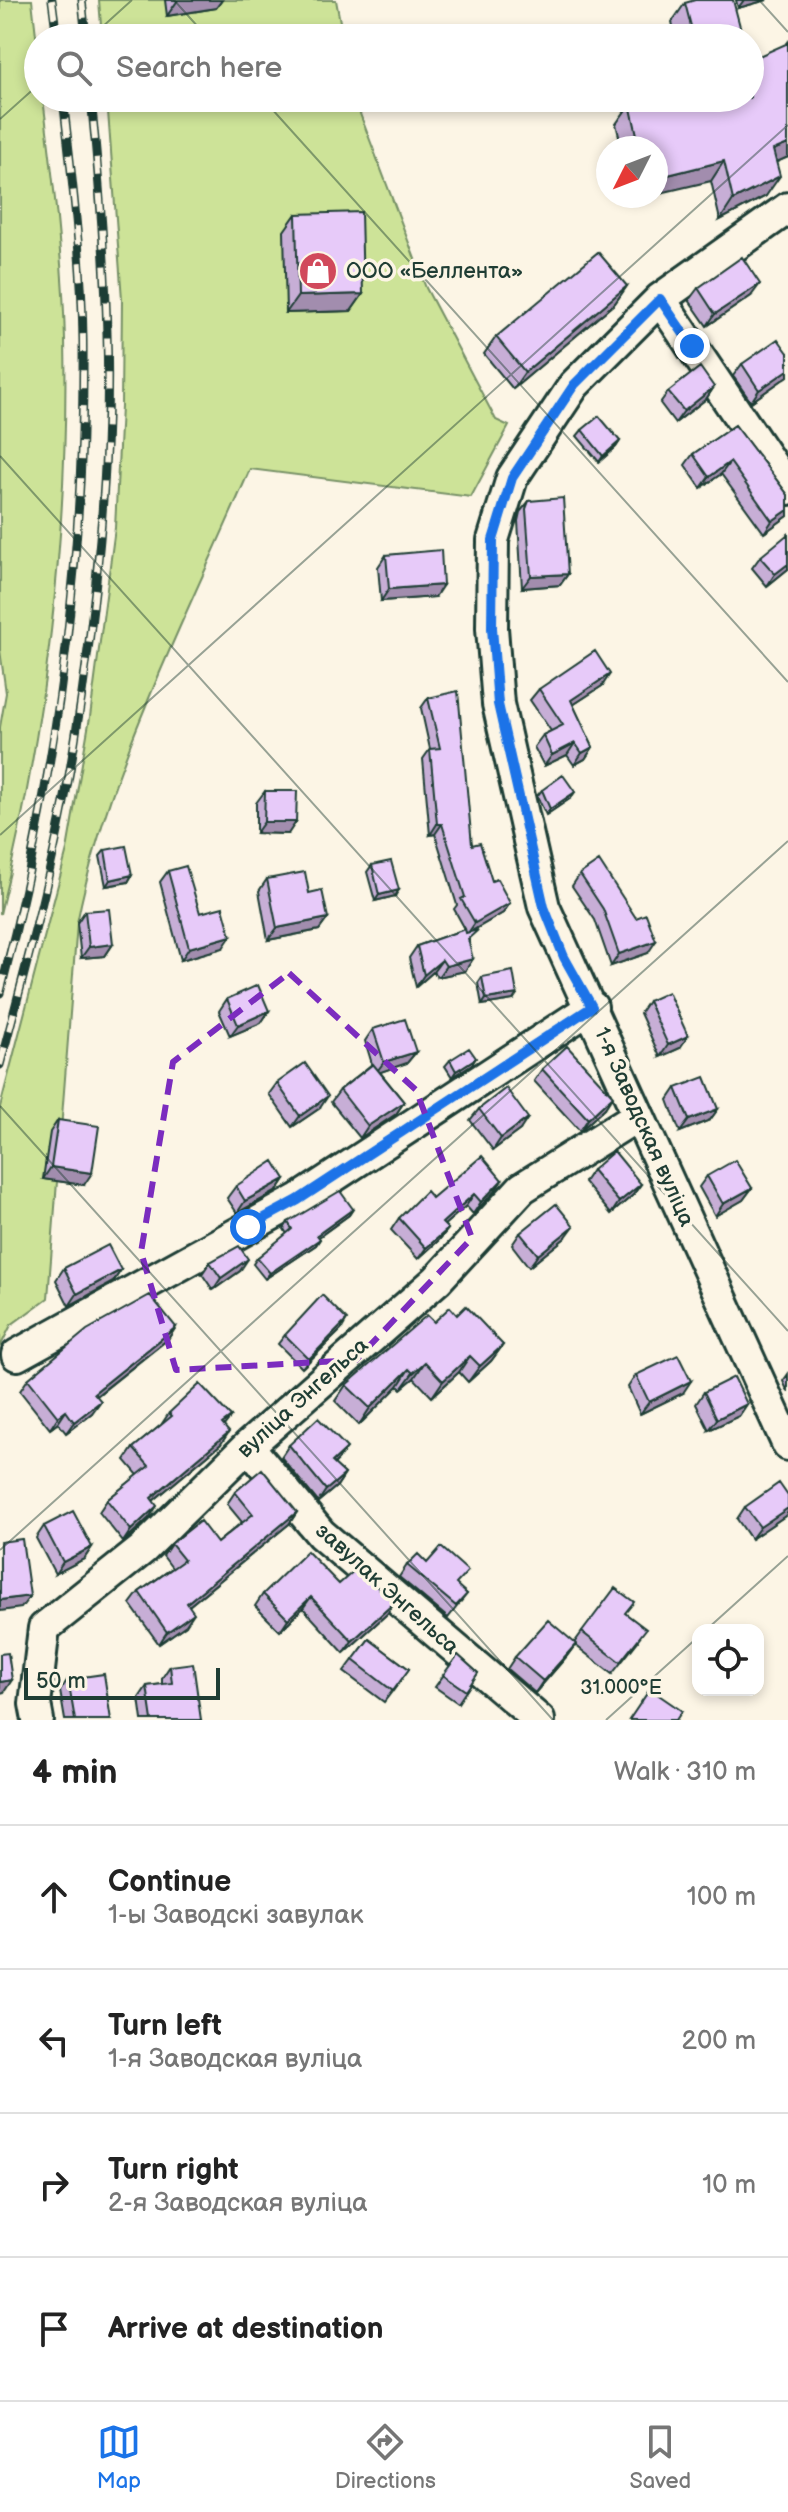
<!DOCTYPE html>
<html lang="en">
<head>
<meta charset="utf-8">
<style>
  body { margin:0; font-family:"Balsamiq Sans",sans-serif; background:#f6f6f6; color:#222 }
  .controls { position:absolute; right:24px; bottom:24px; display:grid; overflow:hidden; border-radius:16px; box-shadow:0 4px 12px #0003 }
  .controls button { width:72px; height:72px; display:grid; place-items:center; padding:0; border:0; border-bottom:2px solid #e0e0e0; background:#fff; color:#222; font:40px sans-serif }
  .compass { position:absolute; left:596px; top:136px; width:72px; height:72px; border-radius:50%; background:#fff; box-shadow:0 4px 12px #0003; rotate:228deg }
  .scale { position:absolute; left:24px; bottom:20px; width:196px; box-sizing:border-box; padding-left:8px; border:4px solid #1f3d34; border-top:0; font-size:22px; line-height:28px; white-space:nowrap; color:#1f3d34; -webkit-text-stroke:6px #fcf5e5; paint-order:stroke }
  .stop { position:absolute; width:24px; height:24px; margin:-18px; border:6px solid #1a73e8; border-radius:50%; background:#fff }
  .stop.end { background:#1a73e8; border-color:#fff; box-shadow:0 2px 8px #0008 }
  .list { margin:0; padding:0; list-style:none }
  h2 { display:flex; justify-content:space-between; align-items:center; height:104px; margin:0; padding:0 32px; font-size:34px }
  h2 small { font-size:26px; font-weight:400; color:#767676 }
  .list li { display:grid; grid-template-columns:52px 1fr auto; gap:24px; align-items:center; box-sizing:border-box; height:144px; padding:0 32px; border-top:2px solid #e0e0e0 }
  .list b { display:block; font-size:30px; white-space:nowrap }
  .list p { margin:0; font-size:26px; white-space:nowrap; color:#767676 }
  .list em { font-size:26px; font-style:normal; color:#767676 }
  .icon { flex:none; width:44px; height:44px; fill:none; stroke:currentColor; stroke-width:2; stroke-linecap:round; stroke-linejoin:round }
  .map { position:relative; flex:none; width:788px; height:1720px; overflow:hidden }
  .search { position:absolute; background:#fff; box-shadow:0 4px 12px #0003; left:24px; right:24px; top:24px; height:88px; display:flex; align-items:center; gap:20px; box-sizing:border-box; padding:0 28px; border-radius:44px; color:#767676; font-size:30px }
  .sheet { height:680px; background:#fff }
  nav { display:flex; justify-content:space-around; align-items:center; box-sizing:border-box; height:112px; border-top:2px solid #e0e0e0; background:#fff; font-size:22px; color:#767676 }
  nav a { display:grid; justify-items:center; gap:4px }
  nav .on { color:#1a73e8 }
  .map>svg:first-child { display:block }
  .green { fill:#cde398; stroke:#769066; stroke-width:2 }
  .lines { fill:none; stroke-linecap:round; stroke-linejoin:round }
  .minor-casing { stroke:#1f3d34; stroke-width:36 }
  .minor { stroke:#fcf5e5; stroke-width:30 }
  .rail-casing { stroke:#1f3d34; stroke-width:9 }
  .rail { stroke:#fcf5e5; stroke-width:6; stroke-dasharray:18; stroke-linecap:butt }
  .wall { fill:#c7aed6; stroke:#1f3d34; stroke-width:2 }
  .shaded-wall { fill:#a28dae; stroke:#1f3d34; stroke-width:2 }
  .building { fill:#e7caf9; stroke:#1f3d34; stroke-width:2 }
  .route { stroke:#1a73e8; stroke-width:10 }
  .marked { fill:none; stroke:#7b2cbf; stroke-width:6; stroke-dasharray:16 10; stroke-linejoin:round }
  .ticks { fill:none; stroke:#1f3d34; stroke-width:2; stroke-opacity:0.45 }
  .labels { text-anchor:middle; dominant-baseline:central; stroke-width:7; stroke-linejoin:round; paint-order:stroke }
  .poi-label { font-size:22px; fill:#1f3d34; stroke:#fcf5e5; text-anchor:start }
  .street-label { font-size:22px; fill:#1f3d34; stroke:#fcf5e5 }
  .ticks-label { font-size:20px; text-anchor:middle; fill:#1f3d34; stroke:#fcf5e5; stroke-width:7; stroke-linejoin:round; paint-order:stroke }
</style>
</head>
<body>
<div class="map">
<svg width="788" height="1720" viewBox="0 0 788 1720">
  <rect width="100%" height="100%" fill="#fcf5e5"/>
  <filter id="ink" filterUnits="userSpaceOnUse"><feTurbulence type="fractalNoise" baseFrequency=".0125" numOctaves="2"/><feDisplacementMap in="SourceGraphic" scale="16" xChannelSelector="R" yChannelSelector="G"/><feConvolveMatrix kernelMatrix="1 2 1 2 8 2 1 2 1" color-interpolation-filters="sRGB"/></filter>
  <g filter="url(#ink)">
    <!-- green -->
    <path class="green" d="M 0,0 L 32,0 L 38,53 L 38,98 L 43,98 C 53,178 63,259 65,340 C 69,531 46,728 0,914 L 0,727 L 6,693 L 0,650 Z
      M 99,0 L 336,0 L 343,38 L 102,38 Z
      M 107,98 L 354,98 L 426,288 L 496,420 L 509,426 L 471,497 L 250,469 C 187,616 108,765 77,923 L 48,1298 L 11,1325 L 0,1347 L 0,1107 L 67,850 L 90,717 L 115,528 L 121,407 L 122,299 Z"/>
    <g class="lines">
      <defs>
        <path id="minor" d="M 788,208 L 660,299 L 574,385 L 512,478 L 493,540 L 492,628 L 498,704 L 544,907 L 788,1445
          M 660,299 L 788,489
          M 17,1355 L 298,1200 L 592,1007
          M 248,1446 L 321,1534 L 539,1720
          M 38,1720 L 35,1704 L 44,1628 L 143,1549 L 248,1446 L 437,1280 L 522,1188 L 637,1116"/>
      </defs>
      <!-- minor casing -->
      <use href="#minor" class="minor-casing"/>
      <!-- minor -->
      <use href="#minor" class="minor"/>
      <defs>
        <path id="rail" d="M 52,0 L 57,38
          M 82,0 L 86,38
          M 0,993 C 56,780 85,560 83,340 C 82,259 72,178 63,98
          M 0,1065 C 28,959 57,853 74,746 C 95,617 111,464 107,334 C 105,255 99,177 91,98"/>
      </defs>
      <!-- rail casing -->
      <use href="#rail" class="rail-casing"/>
      <!-- rail -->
      <use href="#rail" class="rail"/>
    </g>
    <!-- wall -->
    <path class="wall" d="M 165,0 L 222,0 L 216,8 L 167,16 Z
      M 736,0 L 767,0 L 738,8 Z
      M 685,3 L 743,38 L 676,38 L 672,22 Z
      M 788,42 L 788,157 L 776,162 L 766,196 L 720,220 L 711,181 L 656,148 L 622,148 L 616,124 L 630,104 L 750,98 Z
      M 296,214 L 363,294 L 351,311 L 286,313 L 284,231 Z
      M 627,286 L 615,303 L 513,389 L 484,354 L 496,337 Z
      M 698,288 L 751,296 L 707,326 L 689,300 Z
      M 788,353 L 788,376 L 751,402 L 733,376 L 742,364 Z
      M 714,387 L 706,399 L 675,423 L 660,403 L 668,392 Z
      M 735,425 L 788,495 L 788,516 L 764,533 L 721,474 L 701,488 L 685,465 L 693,454 Z
      M 582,430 L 620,441 L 616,447 L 599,462 L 577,436 Z
      M 529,501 L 568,574 L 560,585 L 522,588 L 518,521 L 520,512 Z
      M 386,555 L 435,597 L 381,601 L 378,567 Z
      M 760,557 L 788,569 L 767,586 L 752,568 Z
      M 602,686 L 573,705 L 593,747 L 585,759 L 574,765 L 567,755 L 544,766 L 534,747 L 543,735 L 551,731 L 530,700 L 539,689 Z
      M 428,698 L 472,845 L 492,881 L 510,903 L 503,913 L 469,933 L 469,943 L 465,971 L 438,977 L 433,972 L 416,987 L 409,958 L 417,946 L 465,929 L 454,909 L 457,905 L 435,834 L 430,835 L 423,759 L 430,749 L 421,708 Z
      M 542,790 L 571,798 L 546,815 L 537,796 Z
      M 265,791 L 288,834 L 256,833 L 256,803 Z
      M 105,850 L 132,875 L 128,882 L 106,886 L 100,856 Z
      M 372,865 L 395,896 L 375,901 L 367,872 Z
      M 168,871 L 200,913 L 223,948 L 181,960 L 160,882 Z
      M 580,874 L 648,953 L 611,966 L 595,920 L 572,886 Z
      M 267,879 L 309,893 L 328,918 L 319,930 L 268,940 L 259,891 Z
      M 85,911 L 113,944 L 105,956 L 81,958 L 77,923 Z
      M 482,977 L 513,1000 L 482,1005 L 478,983 Z
      M 227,999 L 269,1011 L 261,1023 L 230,1036 L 219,1011 Z
      M 648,1001 L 680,1048 L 660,1057 L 640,1013 Z
      M 373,1029 L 416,1052 L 407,1063 L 380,1072 L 404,1102 L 396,1114 L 360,1138 L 331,1102 L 340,1090 L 372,1064 L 365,1041 Z
      M 450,1060 L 472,1064 L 452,1077 L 445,1066 Z
      M 542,1069 L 605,1108 L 580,1131 L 534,1081 Z
      M 277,1083 L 320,1108 L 292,1127 L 269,1094 Z
      M 676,1088 L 718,1109 L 710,1120 L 680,1132 L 668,1100 Z
      M 479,1109 L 520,1130 L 493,1150 L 470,1120 Z
      M 58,1120 L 84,1185 L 43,1179 L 50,1132 Z
      M 592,1170 L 641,1184 L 633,1195 L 611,1214 L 584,1182 Z
      M 707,1176 L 752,1188 L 743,1200 L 715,1216 L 699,1187 Z
      M 285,1179 L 277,1191 L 237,1213 L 227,1198 L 236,1186 Z
      M 502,1180 L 494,1192 L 473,1214 L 466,1206 L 444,1225 L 448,1229 L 439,1240 L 418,1259 L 391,1230 L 399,1218 L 432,1198 Z
      M 353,1209 L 349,1215 L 319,1237 L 320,1239 L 316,1245 L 265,1279 L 253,1264 L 257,1258 L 287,1234 L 284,1229 L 288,1222 Z
      M 520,1233 L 565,1238 L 529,1267 L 512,1245 Z
      M 210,1262 L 240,1271 L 213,1290 L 202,1274 Z
      M 64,1268 L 121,1270 L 113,1282 L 69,1306 L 56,1280 Z
      M 457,1315 L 503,1345 L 491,1361 L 468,1382 L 459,1372 L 432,1397 L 414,1378 L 401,1389 L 398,1386 L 359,1425 L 335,1401 L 346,1385 L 434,1322 Z
      M 176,1327 L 168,1339 L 97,1396 L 92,1413 L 66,1433 L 58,1423 L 50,1429 L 20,1391 L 28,1379 Z
      M 341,1330 L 302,1368 L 278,1344 L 285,1335 Z
      M 788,1374 L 788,1392 L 783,1381 Z
      M 636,1375 L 683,1393 L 640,1414 L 628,1387 Z
      M 704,1392 L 747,1404 L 739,1416 L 709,1430 L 696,1404 Z
      M 169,1413 L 231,1417 L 224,1426 L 221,1444 L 153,1501 L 149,1518 L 123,1542 L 99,1512 L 107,1500 L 138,1475 L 125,1460 L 133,1448 L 161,1425 Z
      M 289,1445 L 338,1460 L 334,1464 L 345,1474 L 337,1486 L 318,1502 L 281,1457 Z
      M 235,1492 L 297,1512 L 289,1524 L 189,1606 L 186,1625 L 159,1644 L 130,1604 L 139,1592 L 172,1568 L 163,1556 L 171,1544 L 217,1543 L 242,1522 L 227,1504 Z
      M 745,1507 L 785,1516 L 751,1539 L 737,1519 Z
      M 44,1526 L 92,1547 L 84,1559 L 55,1574 L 36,1538 Z
      M 427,1563 L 467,1594 L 448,1618 L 399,1577 L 407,1565 Z
      M 339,1584 L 387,1614 L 344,1653 L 303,1608 L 280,1631 L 255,1606 L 263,1594 Z
      M 626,1614 L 638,1641 L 612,1674 L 575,1645 L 567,1656 L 535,1693 L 507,1669 L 515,1657 L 574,1643 L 582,1632 Z
      M 369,1639 L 409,1669 L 384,1702 L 344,1672 Z
      M 458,1655 L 478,1673 L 458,1703 L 435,1687 Z
      M 170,1666 L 201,1720 L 142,1720 L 139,1698 L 147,1686 L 162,1684 L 162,1678 Z
      M 68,1679 L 111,1720 L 65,1720 L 60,1691 Z"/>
    <!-- shaded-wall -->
    <path class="shaded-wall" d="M 178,0 L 222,0 L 216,8 L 167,16 Z
      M 744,0 L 767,0 L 738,8 Z
      M 788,144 L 788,157 L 759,170 L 773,150 Z
      M 724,161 L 711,181 L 656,194 L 656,178 Z
      M 780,176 L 766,196 L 720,220 L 733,200 Z
      M 637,196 L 649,196 L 635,199 Z
      M 760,284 L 751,296 L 707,326 L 715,314 Z
      M 627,286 L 615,303 L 513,389 L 525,372 Z
      M 363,294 L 351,311 L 286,313 L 298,296 Z
      M 788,370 L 788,376 L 751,402 L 759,390 Z
      M 714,387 L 706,399 L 675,423 L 684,411 Z
      M 620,441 L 616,447 L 599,462 L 603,456 Z
      M 730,462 L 721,474 L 701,488 L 709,477 Z
      M 788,510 L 788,516 L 764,533 L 772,521 Z
      M 788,564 L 788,569 L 767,586 L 775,574 Z
      M 568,574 L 560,585 L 522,588 L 531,576 Z
      M 443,585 L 435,597 L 381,601 L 389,589 Z
      M 610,674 L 602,686 L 562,712 L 571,700 Z
      M 575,743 L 567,755 L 544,766 L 552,755 Z
      M 593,747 L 585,759 L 574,765 L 582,753 Z
      M 575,792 L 571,798 L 546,815 L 550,809 Z
      M 264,822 L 296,822 L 288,834 L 256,833 Z
      M 437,824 L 442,824 L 435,834 L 430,835 Z
      M 132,875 L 128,882 L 106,886 L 110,880 Z
      M 399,890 L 395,896 L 375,901 L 379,895 Z
      M 510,903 L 503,913 L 468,933 L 475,923 Z
      M 328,918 L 319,930 L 268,940 L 277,928 Z
      M 231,936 L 223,948 L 181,960 L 189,948 Z
      M 656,941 L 648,953 L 611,966 L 619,954 Z
      M 113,944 L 105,956 L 81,958 L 89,947 Z
      M 473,959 L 465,971 L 438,977 L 446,966 Z
      M 442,960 L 433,972 L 416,987 L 424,975 Z
      M 517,994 L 513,1000 L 482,1005 L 486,999 Z
      M 269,1011 L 261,1023 L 230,1036 L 238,1025 Z
      M 688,1036 L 680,1048 L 660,1057 L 668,1045 Z
      M 416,1052 L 407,1063 L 375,1074 L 384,1062 Z
      M 476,1058 L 472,1064 L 452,1077 L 456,1071 Z
      M 328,1096 L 320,1108 L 292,1127 L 300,1116 Z
      M 613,1096 L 605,1108 L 580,1131 L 588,1119 Z
      M 404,1102 L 396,1114 L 360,1138 L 368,1126 Z
      M 718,1109 L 710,1120 L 680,1132 L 689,1120 Z
      M 528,1118 L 520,1130 L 493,1150 L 501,1138 Z
      M 51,1167 L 92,1173 L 84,1185 L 43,1179 Z
      M 285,1179 L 277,1191 L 237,1213 L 245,1201 Z
      M 502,1180 L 494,1192 L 473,1214 L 481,1202 Z
      M 641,1184 L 633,1195 L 611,1214 L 619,1202 Z
      M 752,1188 L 743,1200 L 715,1216 L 723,1204 Z
      M 474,1194 L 466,1206 L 434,1234 L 442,1223 Z
      M 353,1209 L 349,1215 L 313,1241 L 317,1235 Z
      M 574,1226 L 565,1238 L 529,1267 L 538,1255 Z
      M 448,1229 L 439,1240 L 418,1259 L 426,1248 Z
      M 320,1239 L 316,1245 L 265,1279 L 270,1273 Z
      M 248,1259 L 240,1271 L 213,1290 L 221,1278 Z
      M 121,1270 L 113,1282 L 69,1306 L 77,1294 Z
      M 347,1320 L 341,1330 L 302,1368 L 309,1359 Z
      M 176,1327 L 168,1339 L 86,1404 L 94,1393 Z
      M 503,1345 L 491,1361 L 468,1382 L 480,1366 Z
      M 470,1356 L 459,1372 L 432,1397 L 443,1381 Z
      M 425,1362 L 414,1378 L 401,1389 L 413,1373 Z
      M 409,1369 L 398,1386 L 359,1425 L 370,1408 Z
      M 691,1381 L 683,1393 L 640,1414 L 649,1402 Z
      M 101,1401 L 92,1413 L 66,1433 L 74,1422 Z
      M 747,1404 L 739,1416 L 709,1430 L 717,1419 Z
      M 66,1411 L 58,1423 L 50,1429 L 58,1417 Z
      M 229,1432 L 221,1444 L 142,1510 L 151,1498 Z
      M 347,1448 L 338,1460 L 324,1474 L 332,1462 Z
      M 345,1474 L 337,1486 L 318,1502 L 326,1490 Z
      M 157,1506 L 149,1518 L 123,1542 L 131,1530 Z
      M 788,1508 L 788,1512 L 785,1516 L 751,1539 L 760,1527 Z
      M 297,1512 L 289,1524 L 179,1614 L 187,1603 Z
      M 92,1547 L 84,1559 L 55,1574 L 63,1562 Z
      M 30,1596 L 21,1608 L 0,1611 L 0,1600 Z
      M 311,1597 L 303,1608 L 280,1631 L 288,1619 Z
      M 395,1602 L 387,1614 L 344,1653 L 352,1641 Z
      M 194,1613 L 186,1625 L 159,1644 L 167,1632 Z
      M 576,1644 L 567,1656 L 535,1693 L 543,1681 Z
      M 12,1680 L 4,1692 L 0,1693 L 0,1682 Z"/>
    <!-- building -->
    <path class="building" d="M 695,0 L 733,0 L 743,38 L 694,38 L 685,3 Z
      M 788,43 L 788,144 L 773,150 L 780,176 L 733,200 L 724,161 L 656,178 L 656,148 L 640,148 L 630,104 L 655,98 L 750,98 L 750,60 Z
      M 361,212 L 363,294 L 298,296 L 296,214 Z
      M 598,252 L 627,286 L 525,372 L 496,337 Z
      M 742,257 L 760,284 L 715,314 L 698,288 Z
      M 778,339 L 788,353 L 788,370 L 759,390 L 742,364 Z
      M 700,367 L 714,387 L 684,411 L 668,392 Z
      M 599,416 L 620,441 L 603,456 L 582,430 Z
      M 735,425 L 788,495 L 788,510 L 772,521 L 730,462 L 709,477 L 693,454 Z
      M 563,498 L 568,574 L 531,576 L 526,509 L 529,501 Z
      M 788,534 L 788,564 L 775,574 L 760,557 Z
      M 441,550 L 443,585 L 389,589 L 386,555 Z
      M 595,651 L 610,674 L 571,700 L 593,747 L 582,753 L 575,743 L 552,755 L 543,735 L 563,725 L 539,689 Z
      M 458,691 L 472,845 L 480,843 L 492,881 L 497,879 L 510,903 L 475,923 L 461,899 L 465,897 L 442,824 L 437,824 L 430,749 L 440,748 L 428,698 Z
      M 563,775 L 575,792 L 550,809 L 542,790 Z
      M 265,791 L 297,791 L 296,822 L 264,822 Z
      M 126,846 L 132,875 L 110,880 L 105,850 Z
      M 391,861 L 399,890 L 379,895 L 372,865 Z
      M 599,861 L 636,918 L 646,914 L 656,941 L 619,954 L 603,909 L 580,874 Z
      M 186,866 L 200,913 L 223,907 L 231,936 L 189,948 L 168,871 Z
      M 305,872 L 309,893 L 322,890 L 328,918 L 277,928 L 267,879 Z
      M 109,909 L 113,944 L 89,947 L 85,911 Z
      M 465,929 L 466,933 L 478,930 L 468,939 L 473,959 L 446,966 L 442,960 L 424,975 L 417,946 Z
      M 513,971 L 517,994 L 486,999 L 482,977 Z
      M 258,985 L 269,1011 L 238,1025 L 227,999 Z
      M 668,992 L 688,1036 L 668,1045 L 648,1001 Z
      M 405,1019 L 416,1052 L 384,1062 L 373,1029 Z
      M 567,1046 L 613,1096 L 588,1119 L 542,1069 Z
      M 469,1048 L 476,1058 L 456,1071 L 450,1060 Z
      M 305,1063 L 328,1096 L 300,1116 L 277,1083 Z
      M 373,1064 L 404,1102 L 368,1126 L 340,1090 Z
      M 705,1077 L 718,1109 L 689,1120 L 676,1088 Z
      M 506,1088 L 528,1118 L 501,1138 L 479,1109 Z
      M 58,1120 L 99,1126 L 92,1173 L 51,1167 Z
      M 614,1151 L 641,1184 L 619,1202 L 592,1170 Z
      M 482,1156 L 502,1180 L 481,1202 L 474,1194 L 442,1223 L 448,1229 L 426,1248 L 399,1218 L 426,1191 L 432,1198 Z
      M 735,1160 L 752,1188 L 723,1204 L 707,1176 Z
      M 274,1161 L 285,1179 L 245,1201 L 236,1186 Z
      M 340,1191 L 353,1209 L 317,1235 L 320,1239 L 270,1273 L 257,1258 L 292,1229 L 288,1222 Z
      M 556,1204 L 574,1226 L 538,1255 L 520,1233 Z
      M 108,1245 L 121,1270 L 77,1294 L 64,1268 Z
      M 239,1246 L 248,1259 L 221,1278 L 210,1262 Z
      M 150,1295 L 176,1327 L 94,1393 L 101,1401 L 74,1422 L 66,1411 L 58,1417 L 28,1379 L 87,1330 Z
      M 322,1295 L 347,1320 L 309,1359 L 285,1335 Z
      M 466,1306 L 503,1345 L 480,1366 L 470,1356 L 443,1381 L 425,1362 L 413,1373 L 409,1369 L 370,1408 L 346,1385 L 427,1315 L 434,1322 L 450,1307 L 457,1315 Z
      M 678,1355 L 691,1381 L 649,1402 L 636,1375 Z
      M 734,1377 L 747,1404 L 717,1419 L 704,1392 Z
      M 200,1384 L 231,1417 L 222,1424 L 229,1432 L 151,1498 L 157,1506 L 131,1530 L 107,1500 L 149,1466 L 133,1448 L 172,1416 L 169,1413 Z
      M 318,1418 L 347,1448 L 332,1462 L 345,1474 L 326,1490 L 289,1445 Z
      M 262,1469 L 297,1512 L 187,1603 L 194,1613 L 167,1632 L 139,1592 L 184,1560 L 171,1544 L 200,1521 L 217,1543 L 253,1514 L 235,1492 Z
      M 779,1483 L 788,1496 L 788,1508 L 760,1527 L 745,1507 Z
      M 73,1511 L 92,1547 L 63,1562 L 44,1526 Z
      M 22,1539 L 30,1596 L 0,1600 L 0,1542 Z
      M 441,1547 L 468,1571 L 456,1584 L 467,1594 L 456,1606 L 407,1565 L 418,1554 L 427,1563 Z
      M 307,1551 L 339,1584 L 356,1569 L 395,1602 L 352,1641 L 311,1597 L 288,1619 L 263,1594 Z
      M 615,1588 L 634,1602 L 625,1613 L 646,1629 L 620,1662 L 582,1632 Z
      M 548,1620 L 576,1644 L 543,1681 L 515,1657 Z
      M 369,1639 L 409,1669 L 393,1691 L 353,1660 Z
      M 8,1653 L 12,1680 L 0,1682 L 0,1654 Z
      M 458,1655 L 478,1673 L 466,1691 L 443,1675 Z
      M 193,1663 L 201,1720 L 152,1720 L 147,1686 L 172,1683 L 170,1666 Z
      M 104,1674 L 111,1720 L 75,1720 L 68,1679 Z
      M 650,1689 L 682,1711 L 676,1720 L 629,1720 Z"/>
  </g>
  <g class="lines" filter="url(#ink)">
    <!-- route -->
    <path class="route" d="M 248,1227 L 298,1200 L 592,1007 L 564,957 L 544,907 L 498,704 L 492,628 L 493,540 L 512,478 L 574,385 L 660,299 L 692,346"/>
  </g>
  <!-- marked area -->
  <path class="marked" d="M 289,973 L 416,1090 L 472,1238 L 356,1360 L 176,1370 L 141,1252 L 173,1062 Z"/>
  <!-- ticks -->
  <path class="ticks" d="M 174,0 L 208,38M 759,0 L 788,32M 90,38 L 132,0M 262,98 L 788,682M 0,119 L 38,85M 0,456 L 788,1331M 0,835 L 788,125M 0,1106 L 553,1720M 0,1550 L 788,841M 706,1630 L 788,1556M 606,1720 L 698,1637"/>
  <!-- icons -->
  <defs>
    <symbol id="shop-disc" viewBox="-11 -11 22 22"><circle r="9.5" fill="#d1495b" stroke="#fcf5e5"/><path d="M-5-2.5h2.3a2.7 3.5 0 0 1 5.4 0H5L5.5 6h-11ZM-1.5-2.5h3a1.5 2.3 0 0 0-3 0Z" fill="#fff"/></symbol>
  </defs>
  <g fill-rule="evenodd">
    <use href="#shop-disc" x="296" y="249" width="44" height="44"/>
  </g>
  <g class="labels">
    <!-- poi labels -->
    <g class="poi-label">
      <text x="346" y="271">ООО «Беллента»</text>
    </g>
    <!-- street labels -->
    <g class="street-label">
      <text transform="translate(644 1127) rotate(66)">1-я Заводская вуліца</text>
      <text transform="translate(303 1398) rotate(-42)">вуліца Энгельса</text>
      <text transform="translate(387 1589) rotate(42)">завулак Энгельса</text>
    </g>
  </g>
  <g class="ticks-label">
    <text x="621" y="1694">31.000°E</text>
  </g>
</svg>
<div class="controls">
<button><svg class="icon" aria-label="locate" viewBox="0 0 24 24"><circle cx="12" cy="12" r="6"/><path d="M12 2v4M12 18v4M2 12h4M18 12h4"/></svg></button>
</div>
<svg class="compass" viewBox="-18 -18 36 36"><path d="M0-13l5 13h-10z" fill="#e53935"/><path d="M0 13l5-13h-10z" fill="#767676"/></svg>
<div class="scale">50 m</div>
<div class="stop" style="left:248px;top:1227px"></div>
<div class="stop end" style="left:692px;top:346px"></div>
<div class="search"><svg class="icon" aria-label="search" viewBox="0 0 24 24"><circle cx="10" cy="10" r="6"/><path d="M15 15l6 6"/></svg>Search here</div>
</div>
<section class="sheet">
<h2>4 min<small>Walk · 310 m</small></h2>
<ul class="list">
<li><svg class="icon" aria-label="ahead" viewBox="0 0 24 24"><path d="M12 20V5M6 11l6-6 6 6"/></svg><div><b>Continue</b><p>1-ы Заводскі завулак</p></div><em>100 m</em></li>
<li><svg class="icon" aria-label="left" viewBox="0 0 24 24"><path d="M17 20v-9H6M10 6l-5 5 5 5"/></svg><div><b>Turn left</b><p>1-я Заводская вуліца</p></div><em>200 m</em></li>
<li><svg class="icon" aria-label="right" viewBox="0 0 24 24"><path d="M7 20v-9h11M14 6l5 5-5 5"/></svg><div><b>Turn right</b><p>2-я Заводская вуліца</p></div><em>10 m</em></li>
<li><svg class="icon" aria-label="arrive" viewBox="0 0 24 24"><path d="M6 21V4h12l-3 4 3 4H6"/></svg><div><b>Arrive at destination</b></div></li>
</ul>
</section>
<nav>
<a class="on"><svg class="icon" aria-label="map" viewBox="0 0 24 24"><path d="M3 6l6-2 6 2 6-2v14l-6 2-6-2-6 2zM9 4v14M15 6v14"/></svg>Map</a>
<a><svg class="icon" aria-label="directions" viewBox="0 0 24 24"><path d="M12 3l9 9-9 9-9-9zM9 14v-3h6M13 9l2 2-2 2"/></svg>Directions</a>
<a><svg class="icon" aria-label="saved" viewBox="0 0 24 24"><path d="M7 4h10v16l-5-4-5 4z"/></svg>Saved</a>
</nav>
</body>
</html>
